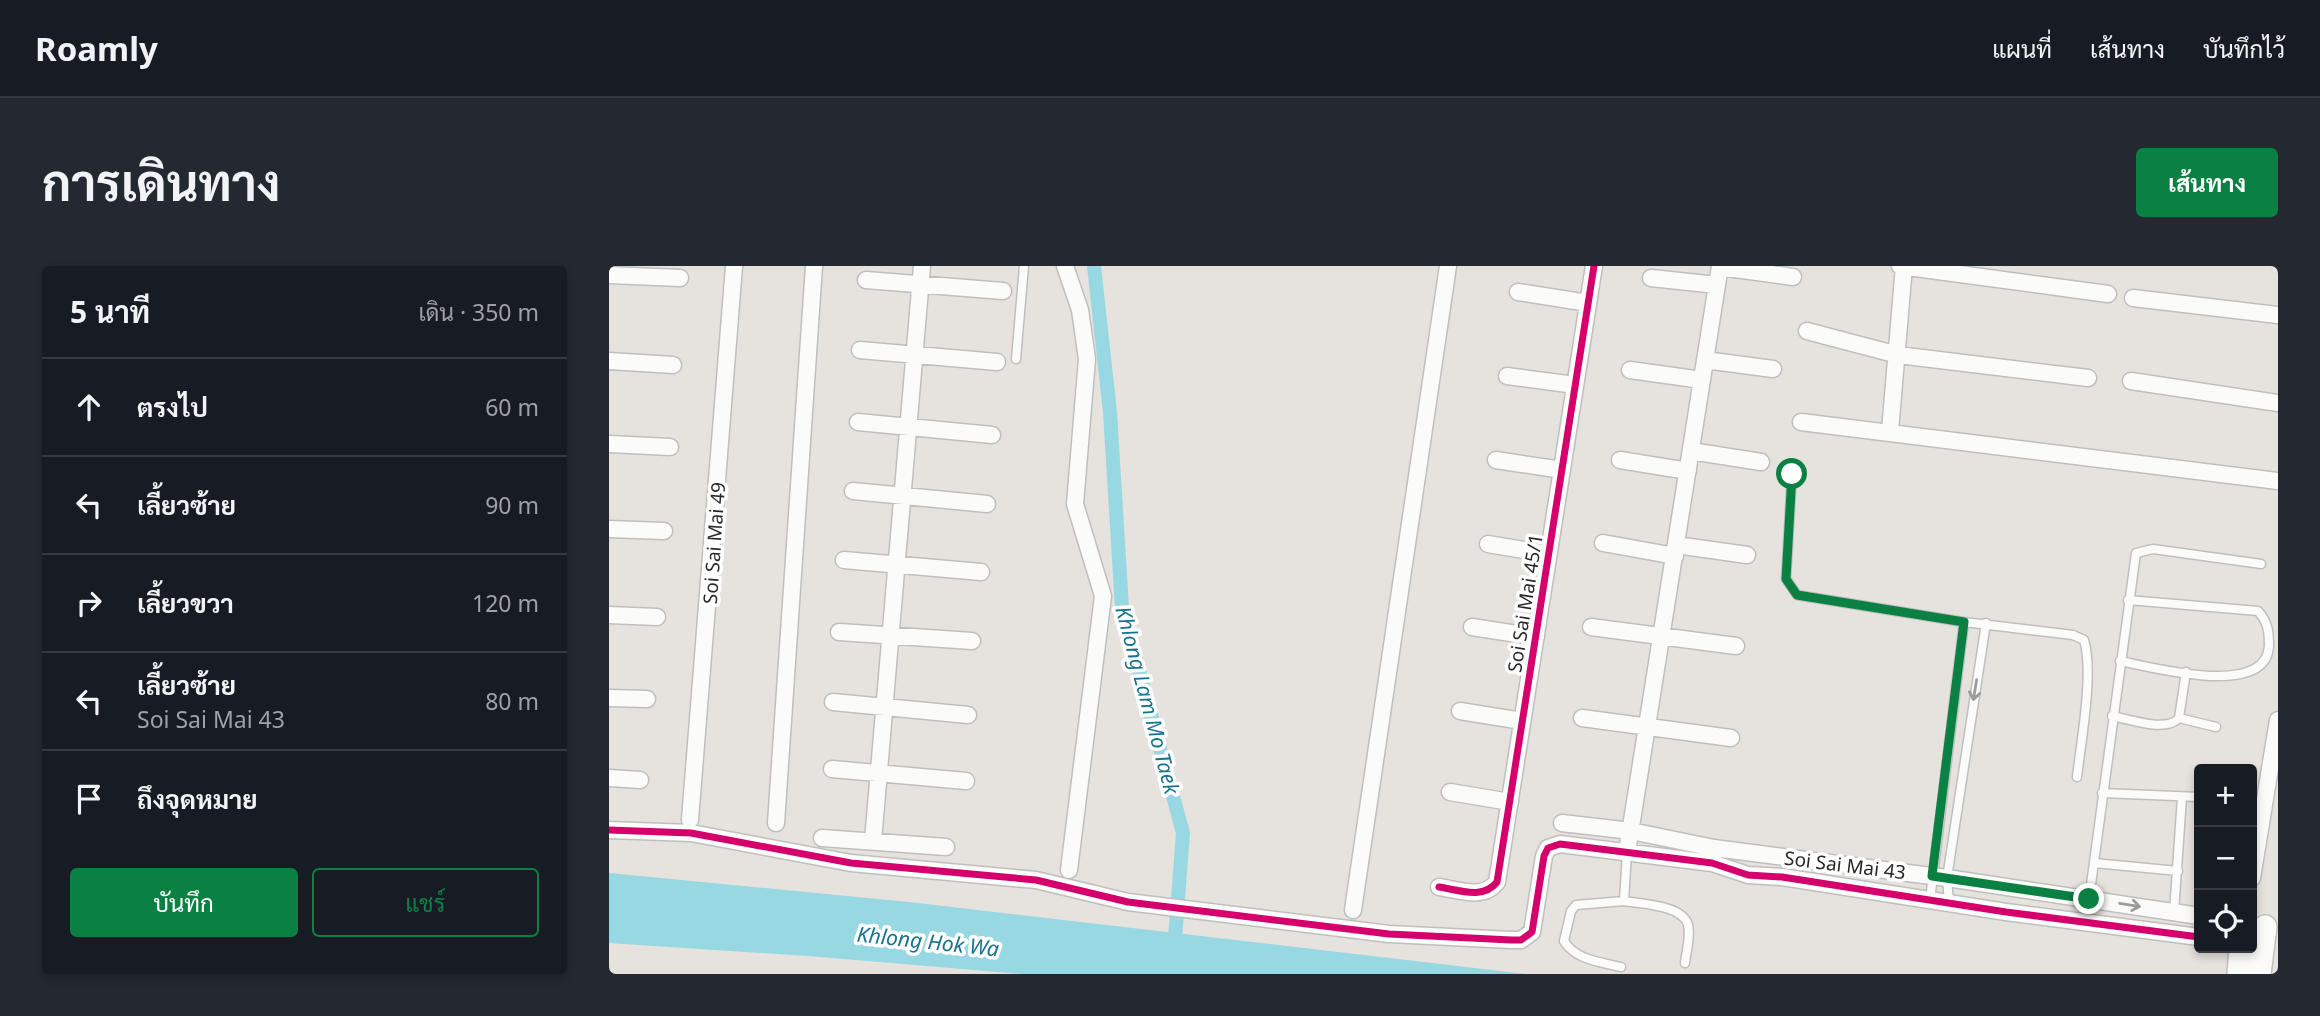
<!DOCTYPE html>
<html lang="th">
<head>
<meta charset="utf-8">
<style>
  body { margin:0; font-family:"Noto Sans",Sarabun,sans-serif; background:#242831; color:#f1f3f6 }
  .controls { position:absolute; right:21px; bottom:21px; display:grid; overflow:hidden; border-radius:7px; box-shadow:0 4px 10px #0003 }
  .controls button { width:63px; height:63px; display:grid; place-items:center; padding:0; border:0; border-bottom:2px solid #363941; background:#171b24; color:#f1f3f6; font:35px sans-serif }
  .stop { position:absolute; width:21px; height:21px; margin:-16px; border:5px solid #0b8043; border-radius:50%; background:#fff }
  .stop.end { background:#0b8043; border-color:#fff; box-shadow:0 2px 7px #0008 }
  .list { margin:0; padding:0; list-style:none }
  h2 { display:flex; justify-content:space-between; align-items:center; height:91px; margin:0; padding:0 28px; font-size:30px }
  h2 small { font-size:23px; font-weight:400; color:#9ea1a6 }
  .list li { display:grid; grid-template-columns:46px 1fr auto; gap:21px; align-items:center; box-sizing:border-box; height:98px; padding:0 28px; border-top:2px solid #363941 }
  .list b { display:block; font-size:26px; white-space:nowrap }
  .list p { margin:0; font-size:23px; white-space:nowrap; color:#9ea1a6 }
  .list em { font-size:23px; font-style:normal; color:#9ea1a6 }
  .actions { display:flex; gap:14px; padding:21px 28px }
  .actions a { flex:1; padding:16px 0; border:2px solid #0b8043; border-radius:7px; text-align:center; font-size:24px; color:#0b8043 }
  .actions .main { background:#0b8043; color:#fff }
  .icon { flex:none; width:38px; height:38px; fill:none; stroke:currentColor; stroke-width:2; stroke-linecap:round; stroke-linejoin:round }
  .map { position:relative; flex:none; width:1669px; height:708px; overflow:hidden; border-radius:7px }
  header { display:flex; align-items:center; gap:42px; box-sizing:border-box; height:98px; padding:0 35px; background:#171b24; border-bottom:2px solid #363941 }
  header strong { font-size:33px }
  nav { display:flex; gap:38px; margin-inline-start:auto; font-size:24px }
  .intro { display:flex; align-items:center; justify-content:space-between; box-sizing:border-box; height:168px; padding:0 42px }
  h1 { margin:0; font-size:49px }
  .button { padding:18px 32px; border-radius:7px; background:#0b8043; color:#fff; font-size:24px; font-weight:700 }
  main { display:flex; gap:42px; padding:0 42px }
  aside { flex:1; background:#171b24; border-radius:7px; box-shadow:0 4px 10px #0003 }
  .map>svg:first-child { display:block }
  .water { fill:#97d8e3 }
  .lines { fill:none; stroke-linecap:round; stroke-linejoin:round }
  .canal { stroke:#97d8e3; stroke-width:14 }
  .lane-casing { stroke:#c0bfbf; stroke-width:11 }
  .street-casing { stroke:#c0bfbf; stroke-width:19 }
  .secondary-casing { stroke:#c0bfbf; stroke-width:26 }
  .lane { stroke:#fbfbfa; stroke-width:8 }
  .street { stroke:#fbfbfa; stroke-width:16 }
  .secondary { stroke:#fbfbfa; stroke-width:23 }
  .cycleway-casing { stroke:#fff; stroke-width:11 }
  .cycleway { stroke:#d6006c; stroke-width:7 }
  .oneway { stroke:#9c9c9c }
  .route { stroke:#0b8043; stroke-width:9 }
  .labels { text-anchor:middle; dominant-baseline:central; stroke-width:7; stroke-linejoin:round; paint-order:stroke }
  .street-label { font-size:19px; fill:#282828; stroke:#fff }
  .water-label { font-size:21px; font-style:italic; fill:#17738e; stroke:#fff }
</style>
</head>
<body>
<header>
<strong>Roamly</strong>
<nav><a>แผนที่</a><a>เส้นทาง</a><a>บันทึกไว้</a></nav>
</header>
<div class="intro"><h1>การเดินทาง</h1><a class="button">เส้นทาง</a></div>
<main>
<aside>
<h2>5 นาที<small>เดิน · 350 m</small></h2>
<ul class="list">
<li><svg class="icon" aria-label="ahead" viewBox="0 0 24 24"><path d="M12 20V5M6 11l6-6 6 6"/></svg><div><b>ตรงไป</b></div><em>60 m</em></li>
<li><svg class="icon" aria-label="left" viewBox="0 0 24 24"><path d="M17 20v-9H6M10 6l-5 5 5 5"/></svg><div><b>เลี้ยวซ้าย</b></div><em>90 m</em></li>
<li><svg class="icon" aria-label="right" viewBox="0 0 24 24"><path d="M7 20v-9h11M14 6l5 5-5 5"/></svg><div><b>เลี้ยวขวา</b></div><em>120 m</em></li>
<li><svg class="icon" aria-label="left" viewBox="0 0 24 24"><path d="M17 20v-9H6M10 6l-5 5 5 5"/></svg><div><b>เลี้ยวซ้าย</b><p>Soi Sai Mai 43</p></div><em>80 m</em></li>
<li><svg class="icon" aria-label="arrive" viewBox="0 0 24 24"><path d="M6 21V4h12l-3 4 3 4H6"/></svg><div><b>ถึงจุดหมาย</b></div></li>
</ul>
<div class="actions"><a class="main">บันทึก</a><a>แชร์</a></div>
</aside>
<div class="map">
<svg width="1669" height="708" viewBox="0 0 1669 708">
  <rect width="100%" height="100%" fill="#e6e2de"/>
  <!-- water -->
  <path class="water" d="M 0,607 L 300,636 L 918,708 L 413,708 L 199,690 L 0,677 Z"/>
  <g class="lines">
    <!-- canal -->
    <path class="canal" d="M 485,0 L 501,146 L 513,342 L 574,567 L 565,685"/>
    <defs>
      <path id="lane" d="M 407,93 L 415,0
        M 1183,208 L 1177,313 L 1188,329 L 1355,356 L 1464,369 L 1475,374 C 1485,407 1472,475 1468,511
        M 1511,395 C 1543,401 1657,433 1660,380 C 1660,366 1659,356 1649,345 L 1519,334
        M 1503,450 C 1520,453 1557,467 1570,452 L 1577,406
        M 1570,452 L 1607,461
        M 1493,527 L 1590,531
        M 1485,597 L 1569,605
        M 1480,633 L 1527,287 L 1544,283 L 1652,298
        M 1321,634 L 1355,356
        M 1015,635 C 1032,638 1074,639 1079,659 C 1082,671 1077,686 1076,697
        M 1340,637 L 1338,612 L 1377,357
        M 1565,646 L 1573,531
        M 1012,701 C 992,696 966,694 955,675 L 962,645 L 967,639 L 1015,635 L 1018,586"/>
      <path id="street" d="M 456,0 L 471,44 L 478,93 L 466,238 L 494,330 L 460,604
        M 1291,0 L 1499,28
        M 1111,1 L 1184,11
        M 0,9 L 71,12
        M 1042,12 L 1108,19
        M 257,14 L 394,25
        M 909,26 L 979,37
        M 1524,32 L 1669,49
        M 1198,65 L 1289,89 L 1479,112
        M 251,84 L 388,96
        M 1096,94 L 1164,103
        M 0,95 L 64,99
        M 1021,104 L 1093,114
        M 898,110 L 966,119
        M 1522,115 L 1669,137
        M 249,156 L 383,169
        M 1192,156 L 1669,215
        M 1281,165 L 1295,0
        M 0,178 L 61,181
        M 1082,185 L 1152,196
        M 887,194 L 953,204
        M 1011,194 L 1079,205
        M 244,225 L 378,238
        M 0,263 L 55,265
        M 994,277 L 1066,290
        M 879,278 L 939,288
        M 1067,279 L 1138,289
        M 235,294 L 372,306
        M 0,349 L 48,351
        M 863,361 L 927,371
        M 982,361 L 1127,380
        M 230,366 L 363,375
        M 0,432 L 38,433
        M 224,436 L 359,449
        M 851,445 L 913,455
        M 973,452 L 1122,472
        M 223,503 L 357,515
        M 0,512 L 31,514
        M 841,526 L 901,536
        M 81,554 L 125,0
        M 167,557 L 205,0
        M 953,557 L 1022,565 L 1105,582
        M 0,564 L 82,567 L 242,597 L 427,614 L 519,636 L 780,668 L 902,674 L 912,674 L 923,666 L 935,590 L 939,582 L 951,578 L 1103,597 L 1139,609 L 1173,611 L 1397,646 L 1590,671
        M 213,572 L 337,581
        M 264,575 L 313,0
        M 1018,586 L 1111,0
        M 1103,597 L 1105,582 L 1338,612 L 1590,650
        M 1643,612 L 1669,454
        M 830,621 C 850,624 874,634 888,616 L 985,0
        M 744,644 L 839,0"/>
      <path id="secondary" d="M 1630,708 L 1632,682
        M 1650,708 L 1656,661"/>
    </defs>
    <!-- lane casing -->
    <use href="#lane" class="lane-casing"/>
    <!-- street casing -->
    <use href="#street" class="street-casing"/>
    <!-- secondary casing -->
    <use href="#secondary" class="secondary-casing"/>
    <!-- lane -->
    <use href="#lane" class="lane"/>
    <!-- street -->
    <use href="#street" class="street"/>
    <!-- secondary -->
    <use href="#secondary" class="secondary"/>
    <defs>
      <path id="cycleway" d="M 0,564 L 82,567 L 242,597 L 427,614 L 519,636 L 780,668 L 902,674 L 912,674 L 923,666 L 935,590 L 939,582 L 951,578 L 1103,597 L 1139,609 L 1173,611 L 1397,646 L 1590,671
        M 830,621 C 850,624 874,634 888,616 L 985,0"/>
    </defs>
    <!-- cycleway casing -->
    <use href="#cycleway" class="cycleway-casing"/>
    <!-- cycleway -->
    <use href="#cycleway" class="cycleway"/>
  </g>
  <!-- one-way arrows -->
  <defs><path id="oneway-shaft" d="M-6 0H5M1.5-3L5.5 0L1.5 3" fill="none" stroke-width="1.6" stroke-linecap="round" stroke-linejoin="round" transform="scale(1.75)"/></defs>
  <g class="oneway">
    <use href="#oneway-shaft" transform="translate(1366 424) rotate(99)"/>
    <use href="#oneway-shaft" transform="translate(1521 639) rotate(9)"/>
  </g>
  <g class="lines">
    <!-- route -->
    <path class="route" d="M 1183,208 L 1177,313 L 1188,329 L 1355,356 L 1323,610 L 1480,633"/>
  </g>
  <g class="labels">
    <!-- street labels -->
    <g class="street-label">
      <text transform="translate(105 277) rotate(-86)">Soi Sai Mai 49</text>
      <text transform="translate(916 337) rotate(-81)">Soi Sai Mai 45/1</text>
      <text transform="translate(1236 599) rotate(7)">Soi Sai Mai 43</text>
    </g>
    <!-- water labels -->
    <g class="water-label">
      <text transform="translate(539 434) rotate(75)">Khlong Lam Mo Taek</text>
      <text transform="translate(319 675) rotate(6)">Khlong Hok Wa</text>
    </g>
  </g>
</svg>
<div class="controls">
<button>+</button>
<button>−</button>
<button><svg class="icon" aria-label="locate" viewBox="0 0 24 24"><circle cx="12" cy="12" r="6"/><path d="M12 2v4M12 18v4M2 12h4M18 12h4"/></svg></button>
</div>
<div class="stop" style="left:1183px;top:208px"></div>
<div class="stop end" style="left:1480px;top:633px"></div>
</div>
</main>
</body>
</html>
